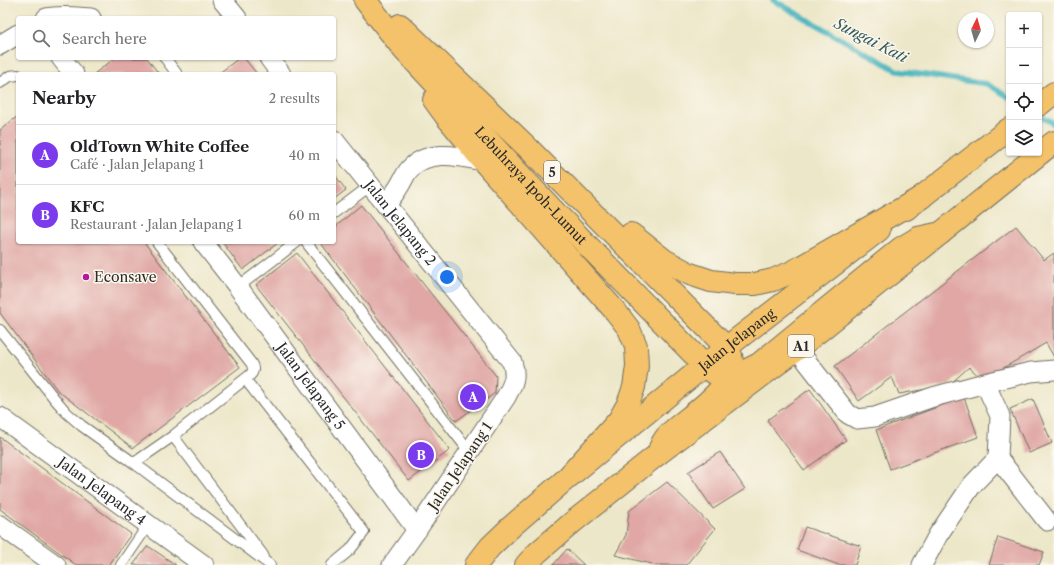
<!DOCTYPE html>
<html lang="en">
<head>
<meta charset="utf-8">
<style>
  body { margin:0; font-family:"Libre Caslon Text",serif; background:#f6f6f6; color:#202124 }
  .controls { position:absolute; right:12px; top:12px; display:grid; overflow:hidden; border-radius:4px; box-shadow:0 1px 3px #0004 }
  .controls button { width:36px; height:36px; display:grid; place-items:center; padding:0; border:0; border-bottom:1px solid #e0e0e0; background:#fff; color:#202124; font:20px sans-serif }
  .compass { position:absolute; left:958px; top:12px; width:36px; height:36px; border-radius:50%; background:#fff; box-shadow:0 1px 3px #0004; rotate:5deg }
  .you { position:absolute; left:447px; top:277px; width:14px; height:14px; margin:-10px; border:3px solid #fff; border-radius:50%; background:#1a73e8; box-shadow:0 0 0 6px #1a73e833 }
  .badge { display:grid; place-items:center; width:26px; height:26px; border-radius:50%; background:#7c3aed; color:#fff; font-size:13px; font-weight:700 }
  .pin { position:absolute; translate:-50% -50%; border:2px solid #fff; box-shadow:0 1px 4px #0006 }
  .list { margin:0; padding:0; list-style:none }
  h2 { display:flex; justify-content:space-between; align-items:center; height:52px; margin:0; padding:0 16px; font-size:17px }
  h2 small { font-size:13px; font-weight:400; color:#757577 }
  .list li { display:grid; grid-template-columns:26px 1fr auto; gap:12px; align-items:center; box-sizing:border-box; height:60px; padding:0 16px; border-top:1px solid #e0e0e0 }
  .list b { display:block; font-size:15px; white-space:nowrap }
  .list p { margin:0; font-size:13px; white-space:nowrap; color:#757577 }
  .list em { font-size:13px; font-style:normal; color:#757577 }
  .icon { flex:none; width:22px; height:22px; fill:none; stroke:currentColor; stroke-width:2; stroke-linecap:round; stroke-linejoin:round }
  .map { position:relative; flex:none; width:1054px; height:565px; overflow:hidden }
  .search { position:absolute; background:#fff; box-shadow:0 1px 3px #0004; left:16px; top:16px; width:320px; height:44px; display:flex; align-items:center; gap:10px; box-sizing:border-box; padding:0 14px; border-radius:4px; color:#757577; font-size:15px }
  .panel { position:absolute; background:#fff; box-shadow:0 1px 3px #0004; left:16px; top:72px; width:320px; height:172px; border-radius:4px }
  .map>svg:first-child { display:block }
  .lines { fill:none; stroke-linecap:round; stroke-linejoin:round }
  .stream { stroke:#44b4bd; stroke-width:5.5 }
  .building { fill:#e0a7a5 }
  .service-casing { stroke:#6f6d62; stroke-width:12 }
  .minor-casing { stroke:#6f6d62; stroke-width:21 }
  .primary-casing { stroke:#6f6d62; stroke-width:24 }
  .trunk-casing { stroke:#6f6d62; stroke-width:24 }
  .service { stroke:#fff; stroke-width:10 }
  .minor { stroke:#fff; stroke-width:19 }
  .primary { stroke:#f3c26a; stroke-width:22 }
  .trunk { stroke:#f3c26a; stroke-width:22 }
  .poi-dot { fill:#b5179e; stroke:#fbf7ec; stroke-width:1.5 }
  .labels { text-anchor:middle; dominant-baseline:central; stroke-width:3; stroke-linejoin:round; paint-order:stroke }
  .shield { fill:#fbf7ec; stroke:#696865; stroke-width:1 }
  .shield-label { font-size:13px; font-weight:bold; fill:#2b2b2b }
  .street-label { font-size:14px; fill:#2b2b2b; stroke:#fbf7ec }
  .poi-label { font-size:14px; fill:#2b2b2b; stroke:#fbf7ec; text-anchor:start }
  .water-label { font-size:15px; font-style:italic; fill:#345b5e; stroke:#fbf7ec }
</style>
</head>
<body>
<div class="map">
<svg width="1054" height="565" viewBox="0 0 1054 565">
  <rect width="100%" height="100%" fill="#fbf7ec"/>
  <filter id="ink" filterUnits="userSpaceOnUse"><feTurbulence type="fractalNoise" baseFrequency=".025" numOctaves="2"/><feDisplacementMap in="SourceGraphic" scale="8" xChannelSelector="R" yChannelSelector="G"/><feConvolveMatrix kernelMatrix="1 2 1 2 8 2 1 2 1" color-interpolation-filters="sRGB"/></filter>
  <filter id="wash" filterUnits="userSpaceOnUse"><feTurbulence type="fractalNoise" baseFrequency=".012" numOctaves="4" result="noise"/><feDisplacementMap in="SourceGraphic" scale="16" xChannelSelector="R" yChannelSelector="G"/><feGaussianBlur stdDeviation="0.9" result="paint"/><feColorMatrix in="noise" values="0 0 0 0 0 0 0 0 0 0 0 0 0 0 0 0 0 1.4 0 .05"/><feComposite in="paint" operator="in"/></filter>
  <g filter="url(#wash)">
    <rect width="100%" height="100%" fill="#ede7c9"/>
    <g class="lines">
      <!-- stream -->
      <path class="stream" d="M 773,0 L 898,71 L 987,84 L 1009,97
        M 1039,115 L 1054,124"/>
    </g>
    <g id="blocks">
      <!-- building -->
      <path class="building" d="M 115,58 L 147,58 L 159,74 L 94,74 Z
        M 239,58 L 244,58 L 257,74 L 218,74 Z
        M 18,116 L 18,242 L 144,242 L 240,367 L 133,448 L 58,391 L 0,313 L 0,130 Z
        M 334,174 L 346,190 L 334,199 Z
        M 361,205 L 496,376 L 495,393 L 456,421 L 320,242 L 334,242 L 334,228 Z
        M 1016,226 L 1044,260 L 1054,253 L 1054,357 L 1046,343 L 983,380 L 969,367 L 949,385 L 899,394 L 892,377 L 859,401 L 835,366 Z
        M 222,242 L 279,242 L 243,270 Z
        M 297,253 L 450,450 L 409,481 L 256,285 Z
        M 810,389 L 846,440 L 804,470 L 767,420 Z
        M 964,397 L 978,437 L 890,469 L 876,430 Z
        M 1033,399 L 1052,443 L 1029,453 L 1010,409 Z
        M 0,437 L 131,534 L 109,565 L 76,565 L 0,509 Z
        M 720,452 L 745,489 L 713,509 L 688,472 Z
        M 667,482 L 715,529 L 686,565 L 656,565 L 615,555 L 626,535 L 629,511 Z
        M 805,527 L 861,546 L 855,565 L 839,565 L 797,550 Z
        M 998,537 L 1044,552 L 1039,565 L 989,565 Z
        M 148,546 L 176,565 L 133,565 Z
        M 567,549 L 584,565 L 553,565 Z"/>
    </g>
  </g>
  <g filter="url(#ink)">
    <use href="#blocks" fill-opacity="0" stroke="#6f6d62" stroke-width="1"/>
    <g class="lines">
      <defs>
        <path id="service" d="M 165,58 L 177,74
          M 0,83 L 10,76 L 18,75
          M 334,213 L 371,185
          M 157,242 L 251,363 C 256,371 251,375 245,379
          M 306,242 L 469,451
          M 238,287 L 297,242
          M 0,330 L 54,398 L 67,413 L 82,426 L 134,463 L 173,436 L 245,379 L 364,532 L 350,550 L 332,565
          M 173,436 L 263,555
          M 134,463 L 270,565
          M 121,565 L 148,525"/>
        <g id="minor">
          <path d="M 222,0 L 237,18"/>
          <path d="M 46,18 C 61,15 76,17 91,18"/>
          <path d="M 0,45 L 18,34"/>
          <path d="M 61,58 L 74,74"/>
          <path d="M 269,58 L 281,74"/>
          <path id="s1" d="M 334,140 L 512,362 C 517,377 513,384 506,397 L 417,530 L 392,565"/>
          <path d="M 386,205 C 391,198 396,192 400,185 C 403,180 405,175 408,171 C 426,148 459,156 483,161"/>
          <path id="s2" d="M 203,242 L 238,287 L 417,530"/>
          <path d="M 797,349 L 848,414 L 857,419 L 875,417 L 933,397 L 985,383 L 1031,372 L 1054,370"/>
          <path id="s3" d="M 0,417 L 204,565"/>
          <path d="M 998,458 L 1047,521"/>
          <path d="M 0,525 L 56,565"/>
          <path d="M 922,565 L 938,535 L 972,485 L 998,458 L 1000,416 L 985,383"/>
        </g>
        <g id="primary">
          <path d="M 1039,105 L 1054,93"/>
          <path d="M 906,209 L 1009,129"/>
          <path id="s4" d="M 476,565 L 490,547 L 512,526 L 566,479 L 727,347 L 879,230"/>
          <path d="M 526,565 L 537,553 L 573,522 L 658,454 L 797,349 L 1054,142"/>
        </g>
        <g id="trunk">
          <path id="s5" d="M 365,0 L 404,50 L 553,210 L 709,370 L 716,374 L 721,374 L 747,370 L 759,364 L 901,248 L 918,238 L 941,233"/>
          <path d="M 400,25 L 526,146 L 729,350 C 745,384 688,415 668,435 C 663,440 660,447 658,454"/>
          <path d="M 434,100 L 445,115 L 483,161 L 616,312 L 629,329 L 636,346 L 637,366 L 634,387 L 628,404 L 619,420 L 566,479"/>
          <path d="M 631,234 L 664,260 L 690,274 L 711,281 L 735,284 L 755,284 L 773,280 L 792,272 L 922,197"/>
        </g>
      </defs>
      <!-- service casing -->
      <use href="#service" class="service-casing"/>
      <!-- minor casing -->
      <use href="#minor" class="minor-casing"/>
      <!-- primary casing -->
      <use href="#primary" class="primary-casing"/>
      <!-- trunk casing -->
      <use href="#trunk" class="trunk-casing"/>
      <!-- service -->
      <use href="#service" class="service"/>
      <!-- minor -->
      <use href="#minor" class="minor"/>
      <!-- primary -->
      <use href="#primary" class="primary"/>
      <!-- trunk -->
      <use href="#trunk" class="trunk"/>
    </g>
  </g>
  <!-- markers -->
  <circle class="poi-dot" cx="86" cy="277" r="4"/>
  <g class="labels">
    <!-- shield labels -->
    <g class="shield">
      <rect x="544" y="161" width="16" height="22" rx="3"/>
      <rect x="788" y="335" width="26" height="22" rx="3"/>
    </g>
    <g class="shield-label">
      <text x="552" y="172">5</text>
      <text x="801" y="346">A1</text>
    </g>
    <!-- street labels -->
    <g class="street-label">
      <text stroke="none"><textPath href="#s5" startOffset="249">Lebuhraya Ipoh-Lumut</textPath></text>
      <text stroke="none"><textPath href="#s1" startOffset="106">Jalan Jelapang 2</textPath></text>
      <text stroke="none"><textPath href="#s4" startOffset="345">Jalan Jelapang</textPath></text>
      <text stroke="none"><textPath href="#s2" startOffset="180">Jalan Jelapang 5</textPath></text>
      <text transform="translate(460 466) rotate(-56)">Jalan Jelapang 1</text>
      <text stroke="none"><textPath href="#s3" startOffset="126">Jalan Jelapang 4</textPath></text>
    </g>
    <!-- poi labels -->
    <g class="poi-label">
      <text x="94" y="277">Econsave</text>
    </g>
    <!-- water labels -->
    <g class="water-label">
      <text transform="translate(871 40) rotate(27)">Sungai Kati</text>
    </g>
  </g>
</svg>
<div class="controls">
<button>+</button>
<button>−</button>
<button><svg class="icon" aria-label="locate" viewBox="0 0 24 24"><circle cx="12" cy="12" r="6"/><path d="M12 2v4M12 18v4M2 12h4M18 12h4"/></svg></button>
<button><svg class="icon" aria-label="layers" viewBox="0 0 24 24"><path d="M12 4l9 5-9 5-9-5zM3 14l9 5 9-5"/></svg></button>
</div>
<svg class="compass" viewBox="-18 -18 36 36"><path d="M0-13l5 13h-10z" fill="#e53935"/><path d="M0 13l5-13h-10z" fill="#757577"/></svg>
<div class="you"></div>
<div class="pin badge" style="left:473px;top:397px">A</div>
<div class="pin badge" style="left:421px;top:455px">B</div>
<div class="search"><svg class="icon" aria-label="search" viewBox="0 0 24 24"><circle cx="10" cy="10" r="6"/><path d="M15 15l6 6"/></svg>Search here</div>
<section class="panel">
<h2>Nearby<small>2 results</small></h2>
<ul class="list">
<li><span class="badge">A</span><div><b>OldTown White Coffee</b><p>Café · Jalan Jelapang 1</p></div><em>40 m</em></li>
<li><span class="badge">B</span><div><b>KFC</b><p>Restaurant · Jalan Jelapang 1</p></div><em>60 m</em></li>
</ul>
</section>
</div>
</body>
</html>
